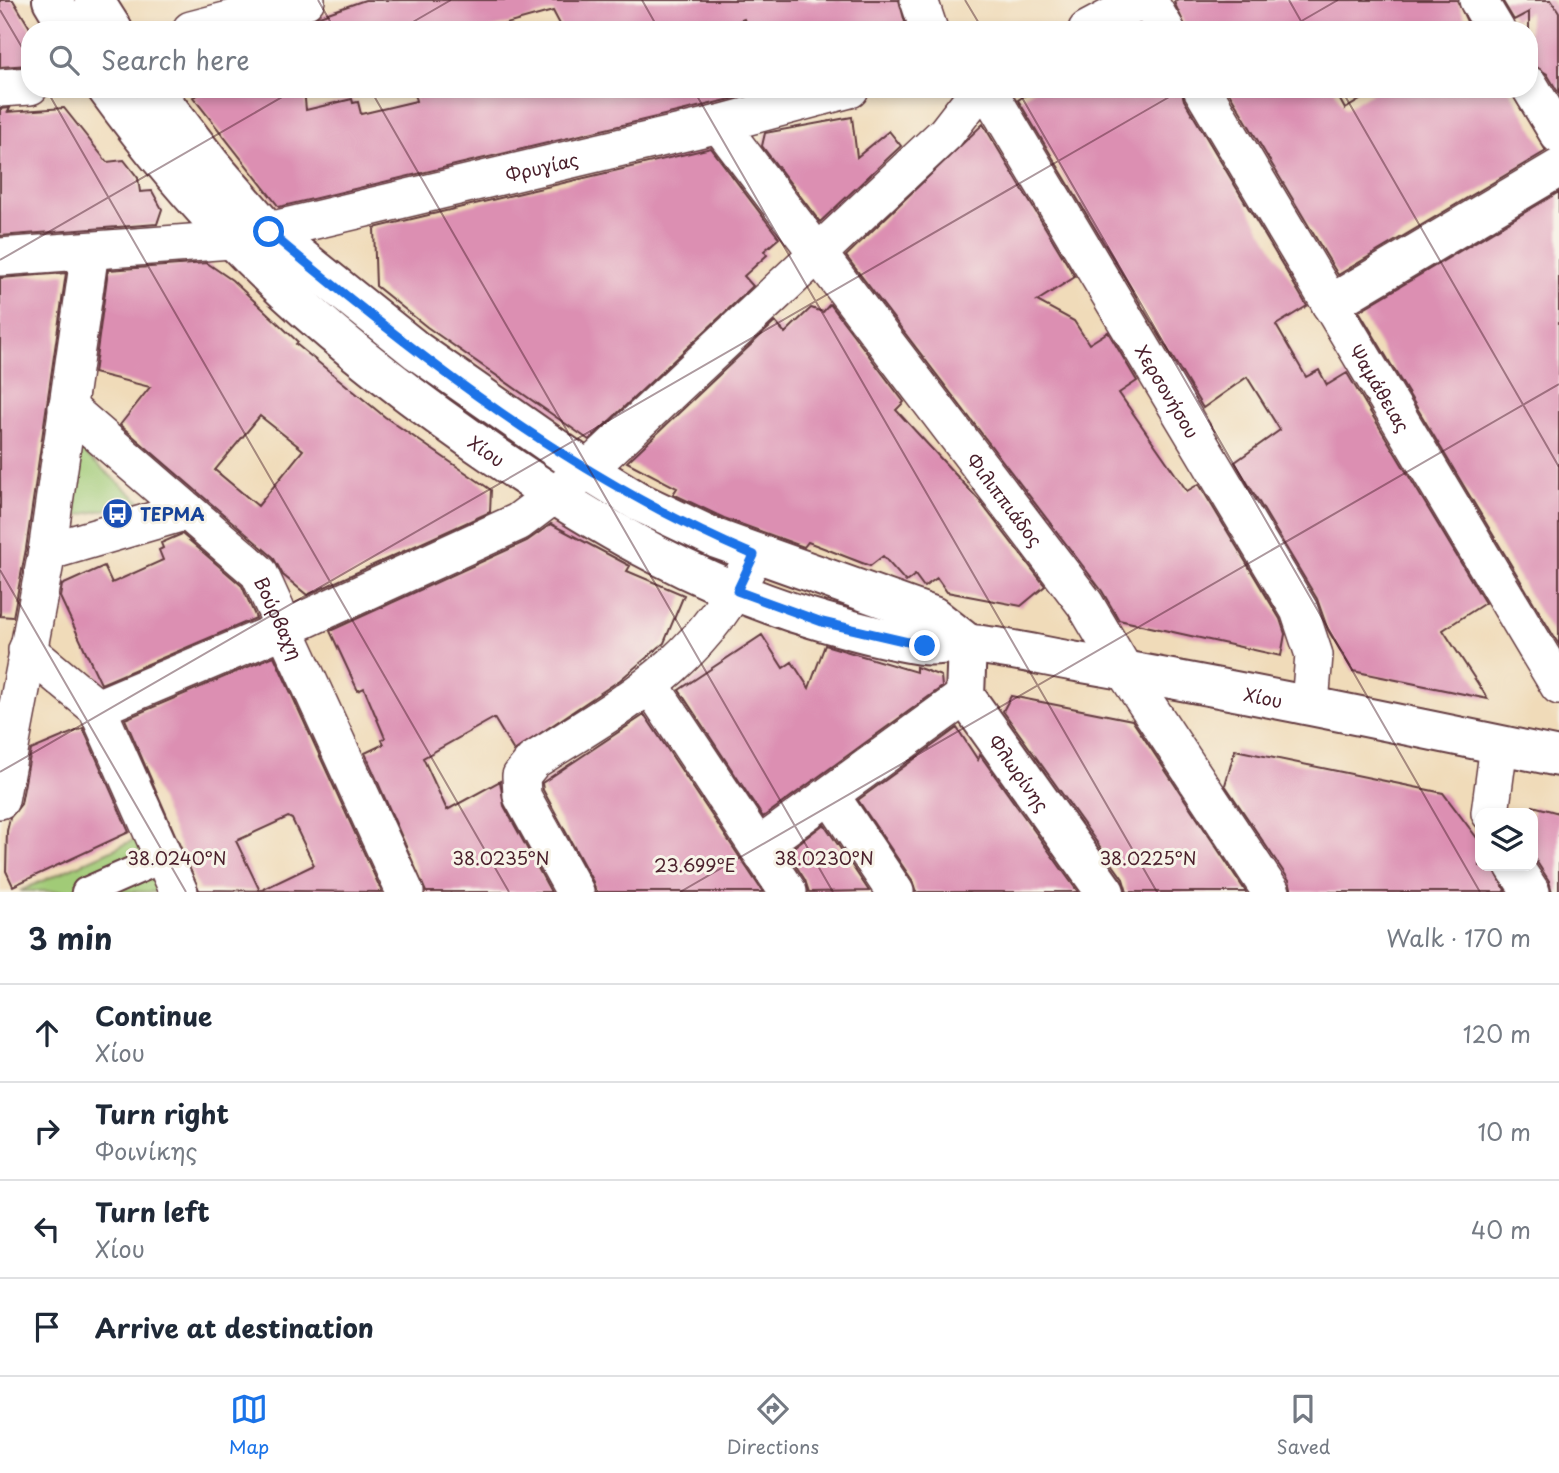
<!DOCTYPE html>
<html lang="en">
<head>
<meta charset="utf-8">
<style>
  body { margin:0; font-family:"Playpen Sans",sans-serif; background:#f2f2f3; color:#1f2937 }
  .controls { position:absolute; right:21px; bottom:21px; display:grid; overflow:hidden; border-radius:14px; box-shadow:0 4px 10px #0003 }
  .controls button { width:63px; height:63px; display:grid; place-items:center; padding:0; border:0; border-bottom:2px solid #e0e1e3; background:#fff; color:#1f2937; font:35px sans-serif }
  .stop { position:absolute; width:21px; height:21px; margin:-16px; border:5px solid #1a73e8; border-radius:50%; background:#fff }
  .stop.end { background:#1a73e8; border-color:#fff; box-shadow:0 2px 7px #0008 }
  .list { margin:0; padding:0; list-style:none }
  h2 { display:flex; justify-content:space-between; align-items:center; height:91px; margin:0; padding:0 28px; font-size:30px }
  h2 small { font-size:23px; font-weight:400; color:#747a83 }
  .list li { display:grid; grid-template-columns:46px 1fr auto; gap:21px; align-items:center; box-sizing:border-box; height:98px; padding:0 28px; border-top:2px solid #e0e1e3 }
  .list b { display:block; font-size:26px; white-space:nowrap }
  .list p { margin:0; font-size:23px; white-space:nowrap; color:#747a83 }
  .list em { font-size:23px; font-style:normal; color:#747a83 }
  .icon { flex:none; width:38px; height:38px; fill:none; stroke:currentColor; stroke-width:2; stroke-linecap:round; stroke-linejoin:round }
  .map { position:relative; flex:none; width:1559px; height:892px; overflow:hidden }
  .search { position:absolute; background:#fff; box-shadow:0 4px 10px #0003; left:21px; right:21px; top:21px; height:77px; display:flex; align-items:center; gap:18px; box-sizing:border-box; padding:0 24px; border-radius:28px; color:#747a83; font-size:26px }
  .sheet { height:483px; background:#fff }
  nav { display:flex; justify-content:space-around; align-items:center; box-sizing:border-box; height:98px; border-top:2px solid #e0e1e3; background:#fff; font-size:19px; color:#747a83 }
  nav a { display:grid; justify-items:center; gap:4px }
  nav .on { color:#1a73e8 }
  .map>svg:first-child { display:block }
  .green { fill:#a1cb77; stroke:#767551; stroke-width:2 }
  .building { fill:#dc8fb2; fill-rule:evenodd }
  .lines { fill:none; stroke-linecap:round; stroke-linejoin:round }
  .pedestrian-casing { stroke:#633b40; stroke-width:32 }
  .minor-casing { stroke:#633b40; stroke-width:40 }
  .tertiary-casing { stroke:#633b40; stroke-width:42 }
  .pedestrian { stroke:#fff; stroke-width:28 }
  .minor { stroke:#fff; stroke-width:37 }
  .tertiary { stroke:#fff; stroke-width:38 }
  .route { stroke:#1a73e8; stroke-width:9 }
  .ticks { fill:none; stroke:#4a1f2b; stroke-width:2; stroke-opacity:0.45 }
  .labels { text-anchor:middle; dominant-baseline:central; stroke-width:6; stroke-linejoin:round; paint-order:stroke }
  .street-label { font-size:18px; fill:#4a1f2b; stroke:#f7f3e8 }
  .transit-label { font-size:18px; font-weight:bold; fill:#164399; stroke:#f7f3e8; text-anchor:start }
  .ticks-label { font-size:18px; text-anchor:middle; fill:#4a1f2b; stroke:#f7f3e8; stroke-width:6; stroke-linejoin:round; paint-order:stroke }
</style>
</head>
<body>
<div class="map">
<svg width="1559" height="892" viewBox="0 0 1559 892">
  <rect width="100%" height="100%" fill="#f7f3e8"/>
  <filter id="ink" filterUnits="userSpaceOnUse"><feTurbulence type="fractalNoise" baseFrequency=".0143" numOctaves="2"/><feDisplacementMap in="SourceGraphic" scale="14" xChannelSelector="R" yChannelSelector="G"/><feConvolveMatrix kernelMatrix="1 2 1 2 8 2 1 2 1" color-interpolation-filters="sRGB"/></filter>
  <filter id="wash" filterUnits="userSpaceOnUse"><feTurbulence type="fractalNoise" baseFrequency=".00686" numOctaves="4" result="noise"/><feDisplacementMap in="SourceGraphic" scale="28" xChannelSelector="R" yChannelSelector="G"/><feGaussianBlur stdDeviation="1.57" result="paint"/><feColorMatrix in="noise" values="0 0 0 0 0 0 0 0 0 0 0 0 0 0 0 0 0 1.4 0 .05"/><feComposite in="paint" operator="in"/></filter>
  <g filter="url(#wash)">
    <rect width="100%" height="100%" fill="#f0dbb9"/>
    <!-- green -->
    <path class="green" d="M 79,449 L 141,502 L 70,517 Z
      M 136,839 L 159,892 L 20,891 Z"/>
    <g id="blocks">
      <!-- building -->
      <path class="building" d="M 0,0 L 13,0 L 30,28 L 30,65 L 0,67 Z
        M 365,0 L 899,0 L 907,30 L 748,30 L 744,19 L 713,30 L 563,30 L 553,11 L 485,30 L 292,30 L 291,26 Z
        M 1178,0 L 1457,0 L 1471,30 L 1187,30 L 1174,2 Z
        M 1502,0 L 1551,0 L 1559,12 L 1559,94 L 1547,74 L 1535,66 L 1529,55 L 1529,12 L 1514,20 Z
        M 210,89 L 304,89 L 306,110 L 352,99 L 353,103 L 358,102 L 361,114 L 416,101 L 413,89 L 747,89 L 748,95 L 279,207 L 193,97 Z
        M 1035,89 L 1181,89 L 1184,100 L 1307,306 L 1276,325 L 1306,377 L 1319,370 L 1327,385 L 1347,373 L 1485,603 L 1443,630 L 1488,699 L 1353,671 L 1328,630 L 1317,599 L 1235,462 L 1280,430 L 1247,377 L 1203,408 L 1018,100 Z
        M 1227,89 L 1334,89 L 1345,109 L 1378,89 L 1509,89 L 1546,151 L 1338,275 Z
        M 10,108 L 8,112 L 64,108 L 107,162 L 124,160 L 138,178 L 140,192 L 152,191 L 162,209 L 157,224 L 0,236 L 0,109 Z
        M 852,117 L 857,157 L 889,131 L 901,146 L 820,222 L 762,146 L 765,133 Z
        M 983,124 L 1075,277 L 1037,301 L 1074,321 L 1089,344 L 1108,332 L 1137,381 L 1119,393 L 1187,491 L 1199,484 L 1280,619 L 1285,634 L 1281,656 L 1119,620 L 1102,591 L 846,256 Z
        M 711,148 L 779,238 L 764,251 L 767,255 L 744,276 L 753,286 L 589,440 L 427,327 L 376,286 L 374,228 Z
        M 1559,192 L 1559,645 L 1359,311 Z
        M 207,263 L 232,280 L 298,342 L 296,344 L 385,417 L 491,490 L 490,512 L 307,595 L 283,575 L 273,557 L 120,425 L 150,387 L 94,373 L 108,270 ZM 260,416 L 303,450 L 258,506 L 215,470 Z
        M 66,273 L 26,549 L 13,617 L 0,616 L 0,278 Z
        M 830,304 L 904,402 L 896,410 L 978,499 L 1045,586 L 1021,606 L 947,592 L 937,578 L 924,587 L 915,575 L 906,582 L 883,556 L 870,566 L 808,542 L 804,547 L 724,518 L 673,494 L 677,488 L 627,462 L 775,322 L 785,333 L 811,308 L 823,312 Z
        M 551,524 L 630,566 L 627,571 L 684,595 L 664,643 L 620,680 L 514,751 L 494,718 L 423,758 L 447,810 L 500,781 L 504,806 L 551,892 L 426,892 L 365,753 L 384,744 L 382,740 L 385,738 L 364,688 L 358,691 L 330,631 L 527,541 Z
        M 182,534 L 242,586 L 256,618 L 101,684 L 60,597 L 62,585 L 104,566 L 112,583 L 163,560 L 159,550 L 163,548 L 161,543 Z
        M 762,635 L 783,668 L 792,662 L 809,688 L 825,645 L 916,672 L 916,667 L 941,676 L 942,687 L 763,817 L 679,690 Z
        M 274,656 L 382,892 L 199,890 L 125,719 ZM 288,817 L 292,819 L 314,865 L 260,891 L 236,841 Z
        M 1011,696 L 1132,720 L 1246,892 L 1127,892 L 1123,879 L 1003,711 Z
        M 644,715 L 644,714 L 763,892 L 596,892 L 593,882 L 543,790 L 542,783 Z
        M 83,728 L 129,832 L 13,886 L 6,871 L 7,831 L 10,818 L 21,804 L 31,750 Z
        M 957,728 L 978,760 L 980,755 L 1078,892 L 916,892 L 912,880 L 858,800 Z
        M 1235,750 L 1443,793 L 1480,842 L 1480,866 L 1493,866 L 1506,892 L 1292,892 L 1289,880 L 1225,785 Z
        M 1533,806 L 1559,813 L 1559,892 L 1552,892 L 1549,881 L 1533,856 Z
        M 824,824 L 869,891 L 809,892 L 805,880 L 787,852 Z"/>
    </g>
  </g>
  <g filter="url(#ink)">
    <use href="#blocks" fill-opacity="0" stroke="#633b40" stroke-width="2"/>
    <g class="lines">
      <defs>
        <path id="pedestrian" d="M 86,892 L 163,858"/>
        <g id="minor">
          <path d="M 919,0 L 929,30"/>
          <path d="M 1148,0 L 1166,30"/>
          <path d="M 1478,0 L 1496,30"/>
          <path d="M 191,30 L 306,0"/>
          <path d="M 1087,30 L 1143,0"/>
          <path d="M 1529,85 L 1559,135"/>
          <path d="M 0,88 L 30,86"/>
          <path id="s1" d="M 987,89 L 1299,610 L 1314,655 L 1310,704"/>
          <path id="s2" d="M 1202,89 L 1559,686"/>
          <path id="s3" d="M 719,124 L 1085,604 L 1124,670 L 1271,892"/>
          <path id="s4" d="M 0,257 L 231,240 L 719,124 L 850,89"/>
          <path d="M 1330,304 L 1559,168"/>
          <path id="s5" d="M 67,407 L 259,573 L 405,892"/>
          <path d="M 47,552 L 187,511"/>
          <path d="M 27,650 L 97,708 L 179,892"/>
          <path d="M 651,686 L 788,892"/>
          <path d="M 97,708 L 284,629 L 518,522 L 587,470 L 946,133 L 980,89"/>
          <path d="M 830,795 L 895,892"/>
          <path d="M 0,800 L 47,552 L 90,251"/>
          <path d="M 1490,813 L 1499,745"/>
          <path d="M 758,847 L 965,696"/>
          <path d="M 1514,866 L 1531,892"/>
          <path d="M 575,892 L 522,796 L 521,776 L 533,761 C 632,698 700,665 754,555"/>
        </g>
        <g id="tertiary">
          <path d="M 52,0 L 70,30"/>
          <path d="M 94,0 L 113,30"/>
          <path id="s6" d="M 107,89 C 219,244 341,351 498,458 C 599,527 706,589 824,622 C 855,631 888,640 921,645 C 937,647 954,642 971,644 C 1006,647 1042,656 1077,662 C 1239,690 1399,724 1559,757"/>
          <path d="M 153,89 L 212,166 L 269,232 L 417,351 L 587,470 L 639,502 L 717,539 L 933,616 L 967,643"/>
          <path id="s7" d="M 967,643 L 965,696 L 1105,892"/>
        </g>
      </defs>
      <!-- pedestrian casing -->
      <use href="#pedestrian" class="pedestrian-casing"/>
      <!-- minor casing -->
      <use href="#minor" class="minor-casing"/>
      <!-- tertiary casing -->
      <use href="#tertiary" class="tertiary-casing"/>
      <!-- pedestrian -->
      <use href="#pedestrian" class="pedestrian"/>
      <!-- minor -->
      <use href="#minor" class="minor"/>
      <!-- tertiary -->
      <use href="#tertiary" class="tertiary"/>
    </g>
  </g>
  <g class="lines" filter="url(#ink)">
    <!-- route -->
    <path class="route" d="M 269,232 C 418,357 574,479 754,555 L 737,591 L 822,622 L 925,646"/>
  </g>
  <!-- ticks -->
  <path class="ticks" d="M 318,0 L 335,30M 642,0 L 659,30M 965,0 L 983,30M 1289,0 L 1306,30M 0,10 L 30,61M 399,30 L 451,0M 1286,30 L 1338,0M 46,89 L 509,892M 370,89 L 833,892M 693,89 L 1157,892M 1017,89 L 1480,892M 1341,89 L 1559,467M 0,260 L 296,89M 0,570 L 186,892M 0,772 L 1183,89M 680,892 L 1559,384"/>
  <!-- icons -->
  <defs>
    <symbol id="bus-disc" viewBox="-11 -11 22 22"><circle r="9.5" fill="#1a4fb4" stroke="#f7f3e8"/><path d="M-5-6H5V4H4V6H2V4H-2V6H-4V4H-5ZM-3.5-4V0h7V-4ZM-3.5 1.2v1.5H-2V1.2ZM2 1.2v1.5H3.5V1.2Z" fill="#fff"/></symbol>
  </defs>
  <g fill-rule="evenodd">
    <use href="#bus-disc" x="100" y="496" width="35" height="35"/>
  </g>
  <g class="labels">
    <!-- street labels -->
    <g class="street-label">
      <text stroke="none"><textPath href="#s4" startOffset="551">Φρυγίας</textPath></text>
      <text stroke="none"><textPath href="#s2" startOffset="348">Ψαμάθειας</textPath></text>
      <text stroke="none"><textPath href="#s1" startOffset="352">Χερσονήσου</textPath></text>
      <text stroke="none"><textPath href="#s6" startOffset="527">Χίου</textPath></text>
      <text stroke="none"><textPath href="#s3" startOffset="472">Φιλιππιάδος</textPath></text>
      <text stroke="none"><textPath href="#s5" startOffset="303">Βούρβαχη</textPath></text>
      <text stroke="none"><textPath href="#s6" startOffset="1354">Χίου</textPath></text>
      <text stroke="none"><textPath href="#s7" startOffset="147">Φλωρίνης</textPath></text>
    </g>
    <!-- transit labels -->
    <g class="transit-label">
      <text x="140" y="513">ΤΕΡΜΑ</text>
    </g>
  </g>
  <g class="ticks-label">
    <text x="177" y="865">38.0240°N</text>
    <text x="501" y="865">38.0235°N</text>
    <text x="824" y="865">38.0230°N</text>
    <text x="1148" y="865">38.0225°N</text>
    <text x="695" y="872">23.699°E</text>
  </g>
</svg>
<div class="controls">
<button><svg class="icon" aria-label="layers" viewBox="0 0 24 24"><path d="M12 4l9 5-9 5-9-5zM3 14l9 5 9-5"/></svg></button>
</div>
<div class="stop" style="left:269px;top:232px"></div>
<div class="stop end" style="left:925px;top:646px"></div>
<div class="search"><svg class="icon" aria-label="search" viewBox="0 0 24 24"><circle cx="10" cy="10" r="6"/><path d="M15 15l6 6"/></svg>Search here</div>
</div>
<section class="sheet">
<h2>3 min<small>Walk · 170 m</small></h2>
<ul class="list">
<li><svg class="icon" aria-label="ahead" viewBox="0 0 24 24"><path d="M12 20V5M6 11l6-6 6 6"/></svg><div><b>Continue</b><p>Χίου</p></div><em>120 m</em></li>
<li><svg class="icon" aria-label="right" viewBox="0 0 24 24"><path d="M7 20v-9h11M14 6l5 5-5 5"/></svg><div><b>Turn right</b><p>Φοινίκης</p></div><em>10 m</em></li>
<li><svg class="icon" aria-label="left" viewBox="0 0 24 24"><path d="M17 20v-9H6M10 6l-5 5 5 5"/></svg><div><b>Turn left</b><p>Χίου</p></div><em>40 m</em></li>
<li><svg class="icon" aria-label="arrive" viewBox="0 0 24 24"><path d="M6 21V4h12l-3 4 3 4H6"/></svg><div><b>Arrive at destination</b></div></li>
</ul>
</section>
<nav>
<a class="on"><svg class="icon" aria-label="map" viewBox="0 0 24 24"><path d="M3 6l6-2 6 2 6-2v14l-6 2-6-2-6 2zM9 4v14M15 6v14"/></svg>Map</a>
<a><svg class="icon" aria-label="directions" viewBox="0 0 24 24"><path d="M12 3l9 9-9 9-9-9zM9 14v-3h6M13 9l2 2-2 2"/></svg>Directions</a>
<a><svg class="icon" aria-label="saved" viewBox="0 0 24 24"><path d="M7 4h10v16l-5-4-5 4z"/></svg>Saved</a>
</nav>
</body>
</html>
